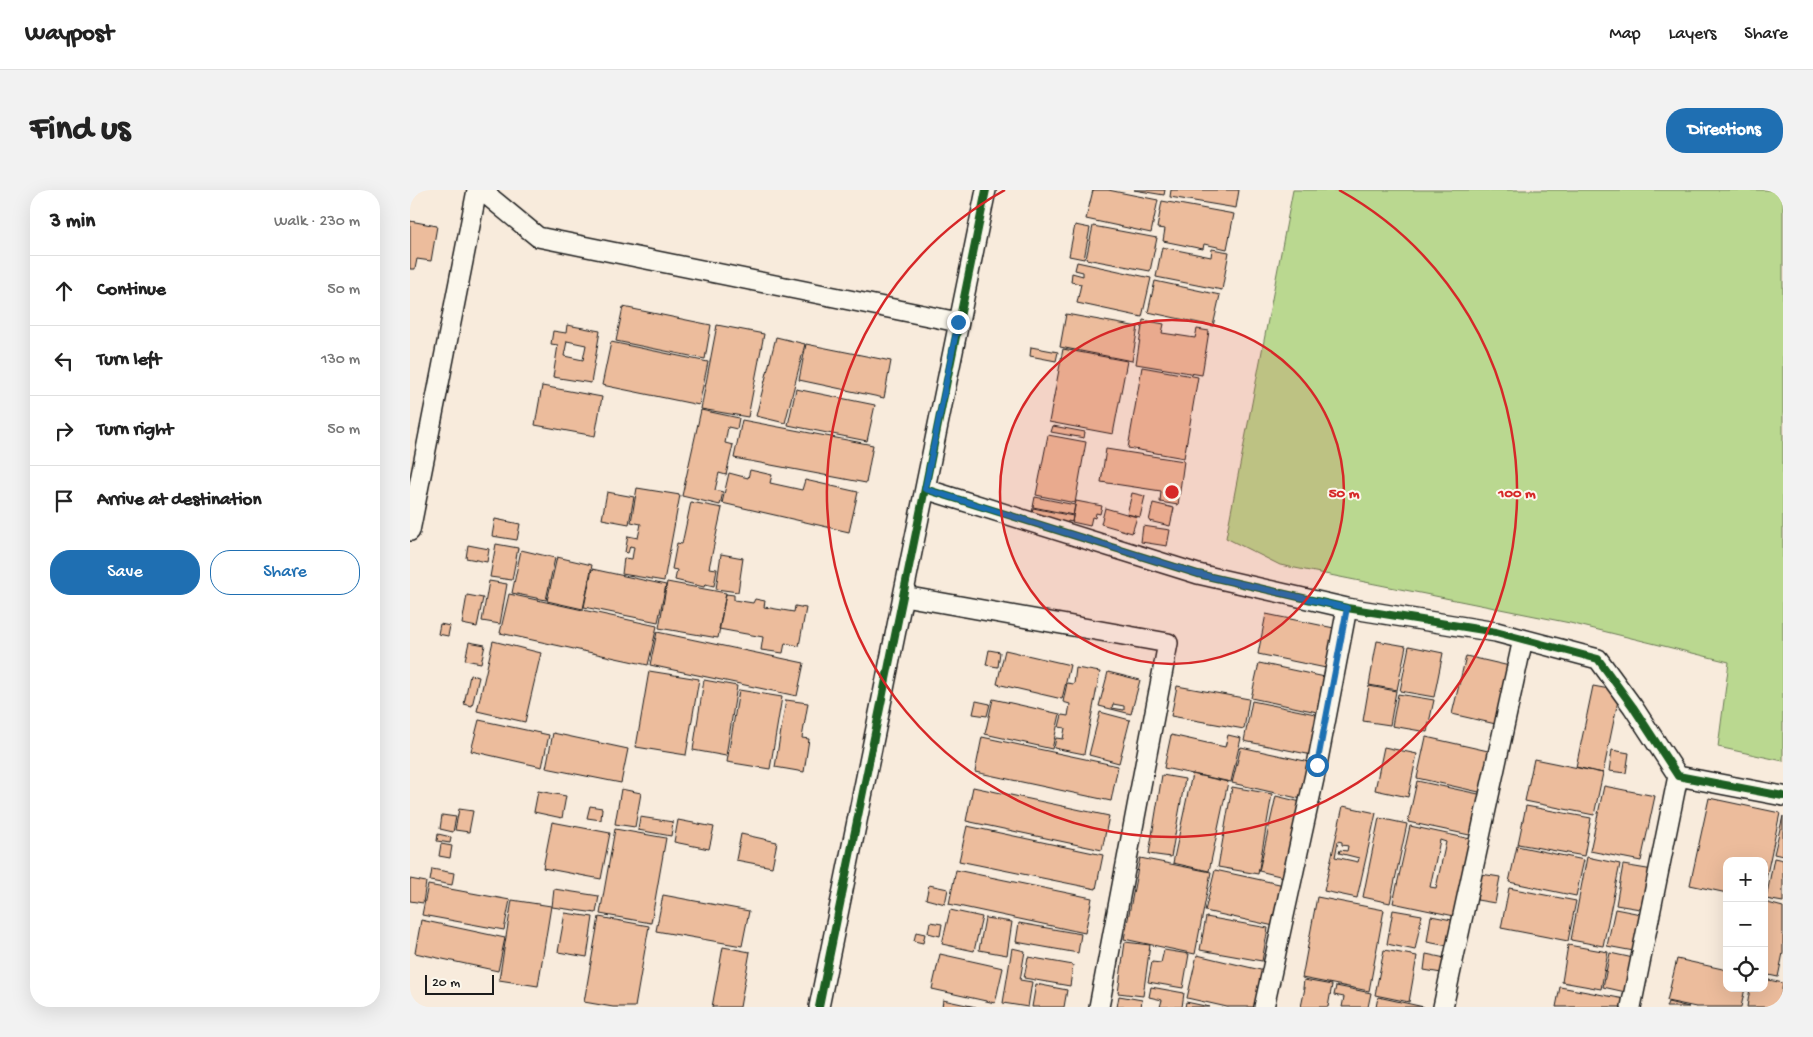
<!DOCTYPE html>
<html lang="en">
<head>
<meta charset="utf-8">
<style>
  body { margin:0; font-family:"Gochi Hand",sans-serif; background:#f2f2f2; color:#222 }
  .controls { position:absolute; right:15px; bottom:15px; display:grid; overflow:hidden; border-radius:10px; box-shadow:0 5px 20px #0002 }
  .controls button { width:45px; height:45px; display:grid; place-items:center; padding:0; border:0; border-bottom:1px solid #e0e0e0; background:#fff; color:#222; font:25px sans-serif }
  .scale { position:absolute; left:15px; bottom:12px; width:69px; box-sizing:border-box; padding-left:5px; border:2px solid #1c1c1c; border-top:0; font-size:14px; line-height:18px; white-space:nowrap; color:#1c1c1c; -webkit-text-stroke:4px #fbf7ec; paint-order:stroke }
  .stop { position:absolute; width:15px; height:15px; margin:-11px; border:4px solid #1f6fb2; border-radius:50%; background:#fff }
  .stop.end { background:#1f6fb2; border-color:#fff; box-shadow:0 1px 5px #0008 }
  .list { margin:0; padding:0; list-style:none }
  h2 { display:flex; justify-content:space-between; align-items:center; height:65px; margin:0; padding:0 20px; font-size:21px }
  h2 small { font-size:16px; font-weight:400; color:#767676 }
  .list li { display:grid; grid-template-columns:32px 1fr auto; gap:15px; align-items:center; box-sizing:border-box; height:70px; padding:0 20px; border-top:1px solid #e0e0e0 }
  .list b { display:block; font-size:19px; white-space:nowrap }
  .list em { font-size:16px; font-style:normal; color:#767676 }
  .actions { display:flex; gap:10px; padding:15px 20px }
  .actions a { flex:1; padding:11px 0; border:1px solid #1f6fb2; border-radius:20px; text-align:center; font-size:18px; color:#1f6fb2 }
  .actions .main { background:#1f6fb2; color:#fff }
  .icon { flex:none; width:28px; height:28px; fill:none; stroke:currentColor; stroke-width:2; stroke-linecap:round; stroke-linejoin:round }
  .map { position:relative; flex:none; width:1373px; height:817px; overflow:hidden; border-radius:20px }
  header { display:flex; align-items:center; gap:30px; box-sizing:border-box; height:70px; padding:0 25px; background:#fff; border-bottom:1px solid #e0e0e0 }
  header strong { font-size:24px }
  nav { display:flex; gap:28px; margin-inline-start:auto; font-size:18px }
  .intro { display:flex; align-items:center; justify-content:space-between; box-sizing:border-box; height:120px; padding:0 30px }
  h1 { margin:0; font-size:35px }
  .button { padding:12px 22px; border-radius:20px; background:#1f6fb2; color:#fff; font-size:18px; font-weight:700 }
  main { display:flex; gap:30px; padding:0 30px }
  aside { flex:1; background:#fff; border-radius:20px; box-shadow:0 5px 20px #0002 }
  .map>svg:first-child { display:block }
  .green { fill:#bad890; stroke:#6b7a56 }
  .building { fill:#ecbc9c; stroke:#1c1c1c; fill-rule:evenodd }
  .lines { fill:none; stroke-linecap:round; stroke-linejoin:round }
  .street-casing { stroke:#1c1c1c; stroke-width:22 }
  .street { stroke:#fbf7ec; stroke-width:19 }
  .cycleway-casing { stroke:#fbf7ec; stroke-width:11 }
  .cycleway { stroke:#1b5e20; stroke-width:8 }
  .route { stroke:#1f6fb2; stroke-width:6 }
  .ring { fill:none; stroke:#d62828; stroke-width:2.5 }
  .centre { fill:#d62828; stroke:#fbf7ec; stroke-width:2.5 }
  .ring-label { font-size:15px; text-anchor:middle; font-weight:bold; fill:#d62828; stroke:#fbf7ec; stroke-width:4; stroke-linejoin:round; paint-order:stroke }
</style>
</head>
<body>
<header>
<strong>Waypost</strong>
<nav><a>Map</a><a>Layers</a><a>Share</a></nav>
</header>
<div class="intro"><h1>Find us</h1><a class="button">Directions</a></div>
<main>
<aside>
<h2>3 min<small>Walk · 230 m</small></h2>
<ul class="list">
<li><svg class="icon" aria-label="ahead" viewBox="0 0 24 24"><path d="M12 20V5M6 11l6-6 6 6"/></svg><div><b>Continue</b></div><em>50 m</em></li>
<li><svg class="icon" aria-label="left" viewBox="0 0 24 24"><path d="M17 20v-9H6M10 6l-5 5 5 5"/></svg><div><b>Turn left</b></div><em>130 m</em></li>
<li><svg class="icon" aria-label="right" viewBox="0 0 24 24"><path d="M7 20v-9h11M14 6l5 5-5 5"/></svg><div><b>Turn right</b></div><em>50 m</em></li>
<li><svg class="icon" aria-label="arrive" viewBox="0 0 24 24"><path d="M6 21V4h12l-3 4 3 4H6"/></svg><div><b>Arrive at destination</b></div></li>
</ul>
<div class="actions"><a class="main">Save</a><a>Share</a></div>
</aside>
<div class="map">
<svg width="1373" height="817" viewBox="0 0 1373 817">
  <rect width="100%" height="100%" fill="#f8ebdc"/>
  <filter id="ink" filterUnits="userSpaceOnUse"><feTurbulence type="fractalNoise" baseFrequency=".02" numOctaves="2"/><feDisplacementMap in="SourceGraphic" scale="10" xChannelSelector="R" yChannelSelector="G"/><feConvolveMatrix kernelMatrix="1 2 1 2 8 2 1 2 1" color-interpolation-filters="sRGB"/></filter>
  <g filter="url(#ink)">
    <!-- green -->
    <path class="green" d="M 883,0 L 1373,0 L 1373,571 L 1308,557 L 1319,472 L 1160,433 L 870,375 L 816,348 Z"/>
    <!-- building -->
    <path class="building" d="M 683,0 L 698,0 L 748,10 L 741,43 L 676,29 Z
      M 724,0 L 755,0 L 754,5 Z
      M 761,0 L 829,0 L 826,18 L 760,7 Z
      M 752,11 L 824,24 L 817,59 L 794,54 L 793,59 L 753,51 L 755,39 L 747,38 Z
      M 0,31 L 27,36 L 21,71 L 7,69 L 5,79 L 0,79 Z
      M 665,35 L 680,38 L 674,69 L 659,66 Z
      M 683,36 L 747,48 L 740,81 L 676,69 Z
      M 752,57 L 801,67 L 802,59 L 819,62 L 812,100 L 746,87 Z
      M 667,72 L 741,88 L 732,127 L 667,113 L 671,94 L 661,92 L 662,83 L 673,86 L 673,82 L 665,80 Z
      M 745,91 L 810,105 L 803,136 L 738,122 Z
      M 213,117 L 301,135 L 295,169 L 206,151 Z
      M 656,124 L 728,137 L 722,171 L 650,157 Z
      M 733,130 L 754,134 L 752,143 L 785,148 L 787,139 L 799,141 L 792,185 L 726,174 Z
      M 157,135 L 190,141 L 181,193 L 143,187 L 148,155 L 141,154 L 143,141 L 156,143 ZM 157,151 L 176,155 L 173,170 L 154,166 Z
      M 307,135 L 354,144 L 338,227 L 291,219 Z
      M 366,147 L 395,154 L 375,233 L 346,226 Z
      M 201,152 L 298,172 L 289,215 L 192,195 Z
      M 396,154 L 481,171 L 474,208 L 389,190 Z
      M 621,157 L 648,162 L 646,171 L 620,166 Z
      M 653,159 L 717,171 L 703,244 L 639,232 Z
      M 732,177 L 788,187 L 774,268 L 718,258 Z
      M 132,196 L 192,207 L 185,246 L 125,235 Z
      M 386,199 L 465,215 L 457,251 L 378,235 Z
      M 291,220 L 329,228 L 327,239 L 318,237 L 315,253 L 323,255 L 316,285 L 309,283 L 305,300 L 313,302 L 310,315 L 272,306 Z
      M 332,230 L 463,255 L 456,293 L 324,268 Z
      M 643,236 L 675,242 L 674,248 L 641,242 Z
      M 638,245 L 676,252 L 665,313 L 626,305 Z
      M 696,259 L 774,271 L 768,315 L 750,312 L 751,301 L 691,292 Z
      M 340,280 L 362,285 L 360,293 L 392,300 L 395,290 L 448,302 L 439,342 L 312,313 L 319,283 L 338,288 Z
      M 227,298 L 270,305 L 254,391 L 212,384 L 214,368 L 222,369 L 224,357 L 220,356 L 218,363 L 215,362 L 218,346 L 228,348 L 231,334 L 221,332 Z
      M 197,302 L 224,307 L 219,334 L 192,329 Z
      M 722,303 L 735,306 L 730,327 L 717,324 Z
      M 625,307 L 665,315 L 663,325 L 623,317 Z
      M 666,311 L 692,316 L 690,324 L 686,323 L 685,328 L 682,327 L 680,336 L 662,332 Z
      M 281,312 L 312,318 L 299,378 L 307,379 L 304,396 L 295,394 L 294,397 L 265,390 L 267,380 L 262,379 L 267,353 L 272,354 Z
      M 743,313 L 764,318 L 760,336 L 739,331 Z
      M 623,318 L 663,326 L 662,332 L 658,331 L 656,339 L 620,331 Z
      M 695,318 L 727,327 L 722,343 L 691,334 Z
      M 85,329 L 110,334 L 107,350 L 82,346 Z
      M 733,336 L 760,340 L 757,356 L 731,352 Z
      M 86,354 L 108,358 L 102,390 L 80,387 Z
      M 58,355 L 79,359 L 77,372 L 56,368 Z
      M 111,360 L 145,368 L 136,410 L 102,403 Z
      M 311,364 L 333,368 L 328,402 L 306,399 Z
      M 147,367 L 182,375 L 173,419 L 137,411 Z
      M 182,379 L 256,395 L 248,432 L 174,417 Z
      M 79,391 L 97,394 L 90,434 L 72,431 Z
      M 257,392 L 316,403 L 308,448 L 249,438 Z
      M 99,404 L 247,436 L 238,475 L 90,443 Z
      M 316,404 L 324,405 L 324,410 L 343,413 L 345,409 L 355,411 L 354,417 L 384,422 L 385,416 L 396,418 L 389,456 L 375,453 L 373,463 L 351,460 L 353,447 L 309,439 Z
      M 57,405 L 73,408 L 67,437 L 52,434 Z
      M 856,424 L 924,438 L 916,478 L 848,464 Z
      M 30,434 L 40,436 L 38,446 L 28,444 Z
      M 247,442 L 394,473 L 387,506 L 240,475 Z
      M 83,451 L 131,463 L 115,532 L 67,521 Z
      M 967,451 L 996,456 L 987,500 L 959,495 Z
      M 59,452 L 75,455 L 71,473 L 55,470 Z
      M 999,456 L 1033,463 L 1024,507 L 990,501 Z
      M 579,460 L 590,462 L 588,477 L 576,475 Z
      M 595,460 L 660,475 L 652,509 L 587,494 Z
      M 1056,466 L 1104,477 L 1090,535 L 1042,524 Z
      M 849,473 L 915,487 L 907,522 L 841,508 Z
      M 666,478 L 690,482 L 674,564 L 644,558 L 646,548 L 653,549 L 655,538 L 649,537 L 652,525 L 658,526 L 660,514 L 653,512 L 657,493 L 664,494 Z
      M 239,481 L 289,489 L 276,565 L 226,557 Z
      M 698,482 L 730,490 L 721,524 L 689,516 ZM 703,514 L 714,516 L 714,520 L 702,518 Z
      M 60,485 L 69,487 L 62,516 L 54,514 Z
      M 294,490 L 327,496 L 316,566 L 283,560 Z
      M 767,496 L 839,509 L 834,539 L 761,526 Z
      M 959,496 L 986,501 L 980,535 L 953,531 Z
      M 1183,496 L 1210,501 L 1193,583 L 1166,577 Z
      M 329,500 L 372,507 L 360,579 L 317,572 Z
      M 988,504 L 1024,510 L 1017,542 L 982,536 Z
      M 583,509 L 650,524 L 642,559 L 575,544 Z
      M 376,510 L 398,513 L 392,548 L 399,549 L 394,582 L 365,577 Z
      M 566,511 L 580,514 L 577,526 L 563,524 Z
      M 842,511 L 910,525 L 902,565 L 834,551 Z
      M 690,522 L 720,530 L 709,573 L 679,565 Z
      M 69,530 L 139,545 L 132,577 L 61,561 Z
      M 143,543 L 218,559 L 211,593 L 136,578 Z
      M 761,545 L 815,557 L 818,545 L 831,548 L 821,592 L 754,578 Z
      M 572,547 L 708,576 L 701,611 L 565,582 Z
      M 1016,547 L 1087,563 L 1078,604 L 1007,588 Z
      M 831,557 L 904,573 L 896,610 L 822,593 Z
      M 974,557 L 1007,564 L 998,607 L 965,600 Z
      M 1202,560 L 1219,563 L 1216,583 L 1199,581 Z
      M 1124,569 L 1193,583 L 1184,625 L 1115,611 Z
      M 782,584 L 818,592 L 799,681 L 763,673 Z
      M 752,585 L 775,589 L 761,667 L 739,664 Z
      M 1007,591 L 1078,606 L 1069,647 L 998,632 Z
      M 1194,596 L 1245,606 L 1231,671 L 1180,661 Z
      M 563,597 L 699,626 L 692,660 L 556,631 Z
      M 822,597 L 862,604 L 848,684 L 808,677 Z
      M 211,599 L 231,603 L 225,637 L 205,634 Z
      M 128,601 L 156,606 L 152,628 L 124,622 Z
      M 866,606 L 891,612 L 874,687 L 849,681 Z
      M 1299,608 L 1370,623 L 1354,698 L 1354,671 L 1317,671 L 1317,703 L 1280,695 Z
      M 180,616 L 192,618 L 191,630 L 177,628 Z
      M 933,616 L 966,623 L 947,708 L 914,701 ZM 928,651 L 932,652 L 932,655 L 938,656 L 937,661 L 930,660 L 929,663 L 949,668 L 948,672 L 925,667 Z
      M 1116,616 L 1181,628 L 1174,666 L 1108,654 Z
      M 49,619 L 63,621 L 59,642 L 45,640 Z
      M 32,625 L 46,627 L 43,642 L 30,639 Z
      M 1373,626 L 1373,666 L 1364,664 Z
      M 230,627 L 263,632 L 261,646 L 228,640 Z
      M 969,628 L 997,634 L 980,713 L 953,707 Z
      M 268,630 L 304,637 L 299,659 L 264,652 Z
      M 142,632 L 200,643 L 191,689 L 133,678 Z
      M 557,636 L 693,665 L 686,699 L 549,671 Z
      M 1000,636 L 1065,650 L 1049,727 L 983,713 ZM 1030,650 L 1036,652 L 1026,698 L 1020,697 Z
      M 205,639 L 256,648 L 241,733 L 190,724 Z
      M 28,644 L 41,647 L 40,653 L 27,651 Z
      M 331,644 L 367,652 L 362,677 L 326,670 Z
      M 31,654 L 42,656 L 40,668 L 29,666 Z
      M 1107,656 L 1174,670 L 1166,706 L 1099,692 Z
      M 1177,667 L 1210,674 L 1193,756 L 1161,750 Z
      M 730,668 L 801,682 L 785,764 L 714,749 Z
      M 1364,668 L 1373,670 L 1373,712 L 1356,709 Z
      M 1213,675 L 1243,680 L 1236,720 L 1206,715 Z
      M 22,679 L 44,683 L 42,695 L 20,691 Z
      M 546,680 L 682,708 L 675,743 L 539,714 Z
      M 805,680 L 874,695 L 864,736 L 795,721 Z
      M 1071,684 L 1090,687 L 1085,713 L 1067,710 Z
      M 0,689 L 16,692 L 13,713 L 0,711 Z
      M 18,695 L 100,710 L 94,740 L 12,725 Z
      M 519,695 L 538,699 L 535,714 L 516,709 Z
      M 1099,698 L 1166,711 L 1158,751 L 1091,738 Z
      M 144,699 L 189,706 L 186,723 L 142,717 Z
      M 253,705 L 339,721 L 332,756 L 246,741 Z
      M 907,707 L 974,720 L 959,801 L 892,788 Z
      M 102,710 L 141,716 L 128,796 L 89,790 Z
      M 1354,712 L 1373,717 L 1373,763 L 1368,787 L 1354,784 Z
      M 1205,719 L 1236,725 L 1229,762 L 1197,756 Z
      M 540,720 L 572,727 L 564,761 L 532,754 Z
      M 983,720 L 1012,725 L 1005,760 L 977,754 Z
      M 155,723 L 183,727 L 177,767 L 148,762 Z
      M 1021,726 L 1042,730 L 1038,756 L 1017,752 Z
      M 189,727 L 239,736 L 225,817 L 203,817 L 174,812 Z
      M 796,727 L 858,738 L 852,771 L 790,760 Z
      M 575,728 L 602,732 L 597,765 L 569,760 Z
      M 11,730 L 95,748 L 88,781 L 5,763 Z
      M 520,732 L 532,734 L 530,746 L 518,743 Z
      M 609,733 L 671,744 L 668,763 L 606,752 Z
      M 506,742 L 515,744 L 513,753 L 504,751 Z
      M 715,752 L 740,755 L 733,806 L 708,803 Z
      M 1158,755 L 1198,762 L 1191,799 L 1152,792 Z
      M 313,757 L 340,762 L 330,817 L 302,817 Z
      M 602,758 L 615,761 L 610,790 L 622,792 L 618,817 L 593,813 Z
      M 754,760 L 779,764 L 773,798 L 738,792 L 742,772 L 751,773 Z
      M 974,760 L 1007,766 L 999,812 L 965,805 Z
      M 1200,763 L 1228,769 L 1220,803 L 1193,797 Z
      M 530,764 L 593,778 L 585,813 L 522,799 Z
      M 1016,764 L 1040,769 L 1037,784 L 1014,780 Z
      M 787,765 L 859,782 L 851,817 L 817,817 L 777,808 Z
      M 618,767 L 663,775 L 660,796 L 614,788 Z
      M 1267,769 L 1317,780 L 1317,798 L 1335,798 L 1331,817 L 1286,817 L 1257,811 Z
      M 1354,789 L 1373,793 L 1369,817 L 1337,817 L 1340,798 L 1354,798 Z
      M 894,790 L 922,795 L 918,817 L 891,817 L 895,798 L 893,798 Z
      M 626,794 L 657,800 L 654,817 L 622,817 Z
      M 926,796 L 961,803 L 958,817 L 932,817 L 934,807 L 924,805 Z
      M 741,797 L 774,803 L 772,817 L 750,817 L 752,810 L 739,807 Z
      M 1150,797 L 1215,809 L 1213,817 L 1146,817 Z
      M 709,806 L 732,810 L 731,817 L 707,817 Z
      M 968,807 L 1014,817 L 966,817 Z
      M 533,810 L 566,817 L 532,817 Z
      M 776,812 L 800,817 L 775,817 Z
      M 1258,812 L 1279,817 L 1256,817 Z"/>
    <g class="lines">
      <defs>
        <path id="street" d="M 71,0 L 128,47 L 548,132
          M 515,299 L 788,384 L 937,418 L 1086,442 L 1188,469 L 1223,517 L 1268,586 L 1373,606
          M 0,341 L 67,0
          M 494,406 L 758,453 L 689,817
          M 409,817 L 576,0
          M 854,817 L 907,575 L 937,418
          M 1033,817 L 1113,449
          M 1221,817 L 1268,586"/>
      </defs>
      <!-- street casing -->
      <use href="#street" class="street-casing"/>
      <!-- street -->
      <use href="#street" class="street"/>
      <defs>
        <path id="cycleway" d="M 515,299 L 788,384 L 937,418 L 1086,442 L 1188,469 L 1223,517 L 1268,586 L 1373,606
          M 409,817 L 576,0"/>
      </defs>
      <!-- cycleway casing -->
      <use href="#cycleway" class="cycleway-casing"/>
      <!-- cycleway -->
      <use href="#cycleway" class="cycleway"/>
    </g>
  </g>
  <g class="lines" filter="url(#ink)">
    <!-- route -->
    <path class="route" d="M 548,132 L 515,299 L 788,384 L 937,418 L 907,575"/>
  </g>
  <!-- distance rings -->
  <circle cx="762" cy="302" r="172" fill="#d62828" fill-opacity=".12"/>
  <g class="ring">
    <circle cx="762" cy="302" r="172"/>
    <path d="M929 0A345 345 0 1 1 595 0"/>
  </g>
  <circle cx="762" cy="302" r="8" class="centre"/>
  <g class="ring-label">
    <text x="934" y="307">50 m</text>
    <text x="1107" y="307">100 m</text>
  </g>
</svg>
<div class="controls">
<button>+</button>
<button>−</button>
<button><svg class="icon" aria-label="locate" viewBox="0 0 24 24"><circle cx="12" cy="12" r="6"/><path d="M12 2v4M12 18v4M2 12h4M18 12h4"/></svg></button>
</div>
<div class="scale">20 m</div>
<div class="stop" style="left:907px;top:575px"></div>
<div class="stop end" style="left:548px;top:132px"></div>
</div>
</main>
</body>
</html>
